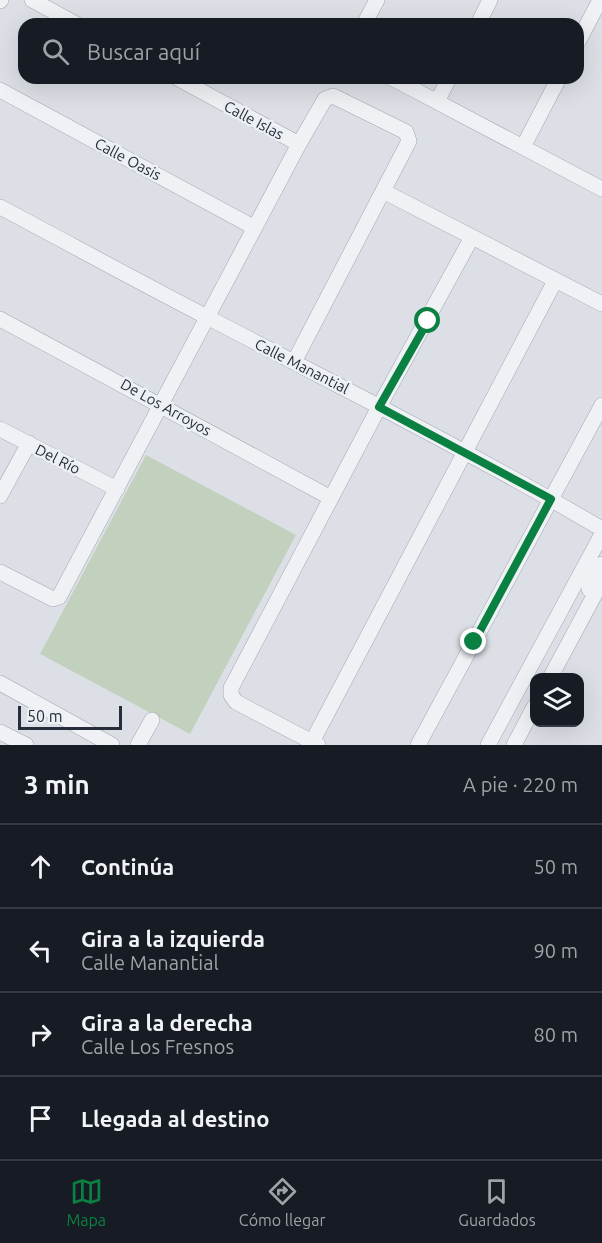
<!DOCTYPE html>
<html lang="es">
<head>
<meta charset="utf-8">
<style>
  body { margin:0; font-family:Ubuntu,sans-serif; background:#20242c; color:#f1f3f6 }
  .controls { position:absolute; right:18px; bottom:18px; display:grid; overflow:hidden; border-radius:12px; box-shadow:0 6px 24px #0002 }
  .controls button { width:54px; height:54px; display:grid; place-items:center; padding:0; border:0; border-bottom:2px solid #363941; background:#171b24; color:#f1f3f6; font:30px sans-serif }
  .scale { position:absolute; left:18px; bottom:15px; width:104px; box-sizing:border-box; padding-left:6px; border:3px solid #262e3c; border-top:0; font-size:16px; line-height:21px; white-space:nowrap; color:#262e3c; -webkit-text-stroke:4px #eceff4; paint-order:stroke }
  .stop { position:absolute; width:18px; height:18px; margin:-14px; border:4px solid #0b8043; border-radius:50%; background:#fff }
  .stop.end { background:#0b8043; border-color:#fff; box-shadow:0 2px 6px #0008 }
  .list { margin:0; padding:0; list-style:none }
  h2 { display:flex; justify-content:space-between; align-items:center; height:78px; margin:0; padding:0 24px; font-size:26px }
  h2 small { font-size:20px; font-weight:400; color:#9ea1a6 }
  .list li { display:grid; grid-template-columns:39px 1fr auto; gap:18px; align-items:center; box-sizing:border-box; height:84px; padding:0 24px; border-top:2px solid #363941 }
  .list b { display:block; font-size:22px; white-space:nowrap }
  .list p { margin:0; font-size:20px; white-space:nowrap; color:#9ea1a6 }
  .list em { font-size:20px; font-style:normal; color:#9ea1a6 }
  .icon { flex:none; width:33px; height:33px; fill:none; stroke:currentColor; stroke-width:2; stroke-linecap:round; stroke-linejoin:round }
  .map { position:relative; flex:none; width:602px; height:745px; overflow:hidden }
  .search { position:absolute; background:#171b24; box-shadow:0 6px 24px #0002; left:18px; right:18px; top:18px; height:66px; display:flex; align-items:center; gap:15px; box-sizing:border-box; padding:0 21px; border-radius:18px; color:#9ea1a6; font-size:22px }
  .sheet { height:414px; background:#171b24 }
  nav { display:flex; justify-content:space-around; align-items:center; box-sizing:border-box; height:84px; border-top:2px solid #363941; background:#171b24; font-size:16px; color:#9ea1a6 }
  nav a { display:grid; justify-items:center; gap:3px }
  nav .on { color:#0b8043 }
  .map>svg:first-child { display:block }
  .green { fill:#c2d0be }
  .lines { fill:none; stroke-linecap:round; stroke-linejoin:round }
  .street-casing { stroke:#a2a7b0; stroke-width:16 }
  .street { stroke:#eff1f5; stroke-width:15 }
  .route { stroke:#0b8043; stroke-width:8 }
  .labels { text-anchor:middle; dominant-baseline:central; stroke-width:5; stroke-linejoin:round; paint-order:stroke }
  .street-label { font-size:15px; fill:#262e3c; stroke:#eceff4 }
</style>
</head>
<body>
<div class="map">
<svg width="602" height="745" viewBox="0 0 602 745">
  <rect width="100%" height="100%" fill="#dce0e6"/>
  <!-- green -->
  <path class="green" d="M 146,455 L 296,535 L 190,734 L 40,654 Z"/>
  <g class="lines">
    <defs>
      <path id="street" d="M 32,0 L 76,24
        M 0,1 L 1,0
        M 364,24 L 377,0
        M 478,24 L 490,0
        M 578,42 L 600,0
        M 177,78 L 299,144
        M 392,78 L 602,189
        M 0,90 L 255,228
        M 437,102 L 449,78
        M 523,147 L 559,78
        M 383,191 L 602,304
        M 0,207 C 70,244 139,282 209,318 C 341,387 474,454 602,529
        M 0,319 L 331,498
        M 0,429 L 117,489
        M 0,496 L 29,443
        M 0,572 L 53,599 L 59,597 L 299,144 L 325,99 L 333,96 L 406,132 L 409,141 L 294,362
        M 589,589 L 602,564
        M 550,678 L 602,581
        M 0,683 L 112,745
        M 0,732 L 26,745
        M 312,742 L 555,281
        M 138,745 L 152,720
        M 318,745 L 236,702 L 231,695 L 231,688 L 379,407 L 472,237
        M 418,745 L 602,405
        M 488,745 L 602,534
        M 514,745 L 534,707"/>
    </defs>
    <!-- street casing -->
    <use href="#street" class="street-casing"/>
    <!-- street -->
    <use href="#street" class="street"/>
  </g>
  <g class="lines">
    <!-- route -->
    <path class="route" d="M 428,321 L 379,407 L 551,499 L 474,642"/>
  </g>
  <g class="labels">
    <!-- street labels -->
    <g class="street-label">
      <text transform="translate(254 120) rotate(28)">Calle Islas</text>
      <text transform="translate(128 159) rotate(28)">Calle Oasis</text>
      <text transform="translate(302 366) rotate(27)">Calle Manantial</text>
      <text transform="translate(166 407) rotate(29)">De Los Arroyos</text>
      <text transform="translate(58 459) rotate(27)">Del Río</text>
    </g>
  </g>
</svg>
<div class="controls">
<button><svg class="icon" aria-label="layers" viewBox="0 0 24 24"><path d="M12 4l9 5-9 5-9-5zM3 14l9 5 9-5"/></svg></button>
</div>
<div class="scale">50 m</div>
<div class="stop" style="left:428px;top:321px"></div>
<div class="stop end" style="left:474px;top:642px"></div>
<div class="search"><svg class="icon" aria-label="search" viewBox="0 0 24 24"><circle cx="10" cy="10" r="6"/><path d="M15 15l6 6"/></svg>Buscar aquí</div>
</div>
<section class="sheet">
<h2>3 min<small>A pie · 220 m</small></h2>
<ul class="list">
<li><svg class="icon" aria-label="ahead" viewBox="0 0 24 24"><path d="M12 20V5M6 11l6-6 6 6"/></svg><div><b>Continúa</b></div><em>50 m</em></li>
<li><svg class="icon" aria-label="left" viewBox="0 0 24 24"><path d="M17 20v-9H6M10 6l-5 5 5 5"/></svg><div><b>Gira a la izquierda</b><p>Calle Manantial</p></div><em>90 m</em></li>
<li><svg class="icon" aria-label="right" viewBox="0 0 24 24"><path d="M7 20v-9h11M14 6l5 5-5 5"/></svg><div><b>Gira a la derecha</b><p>Calle Los Fresnos</p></div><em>80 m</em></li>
<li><svg class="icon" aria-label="arrive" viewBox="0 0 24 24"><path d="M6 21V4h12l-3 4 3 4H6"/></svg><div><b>Llegada al destino</b></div></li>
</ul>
</section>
<nav>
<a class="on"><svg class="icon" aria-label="map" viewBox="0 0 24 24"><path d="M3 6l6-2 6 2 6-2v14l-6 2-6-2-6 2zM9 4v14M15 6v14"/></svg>Mapa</a>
<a><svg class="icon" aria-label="directions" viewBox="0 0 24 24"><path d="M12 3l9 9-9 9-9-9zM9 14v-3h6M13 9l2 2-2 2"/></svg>Cómo llegar</a>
<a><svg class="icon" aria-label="saved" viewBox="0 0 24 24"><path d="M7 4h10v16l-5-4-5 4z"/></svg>Guardados</a>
</nav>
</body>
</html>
